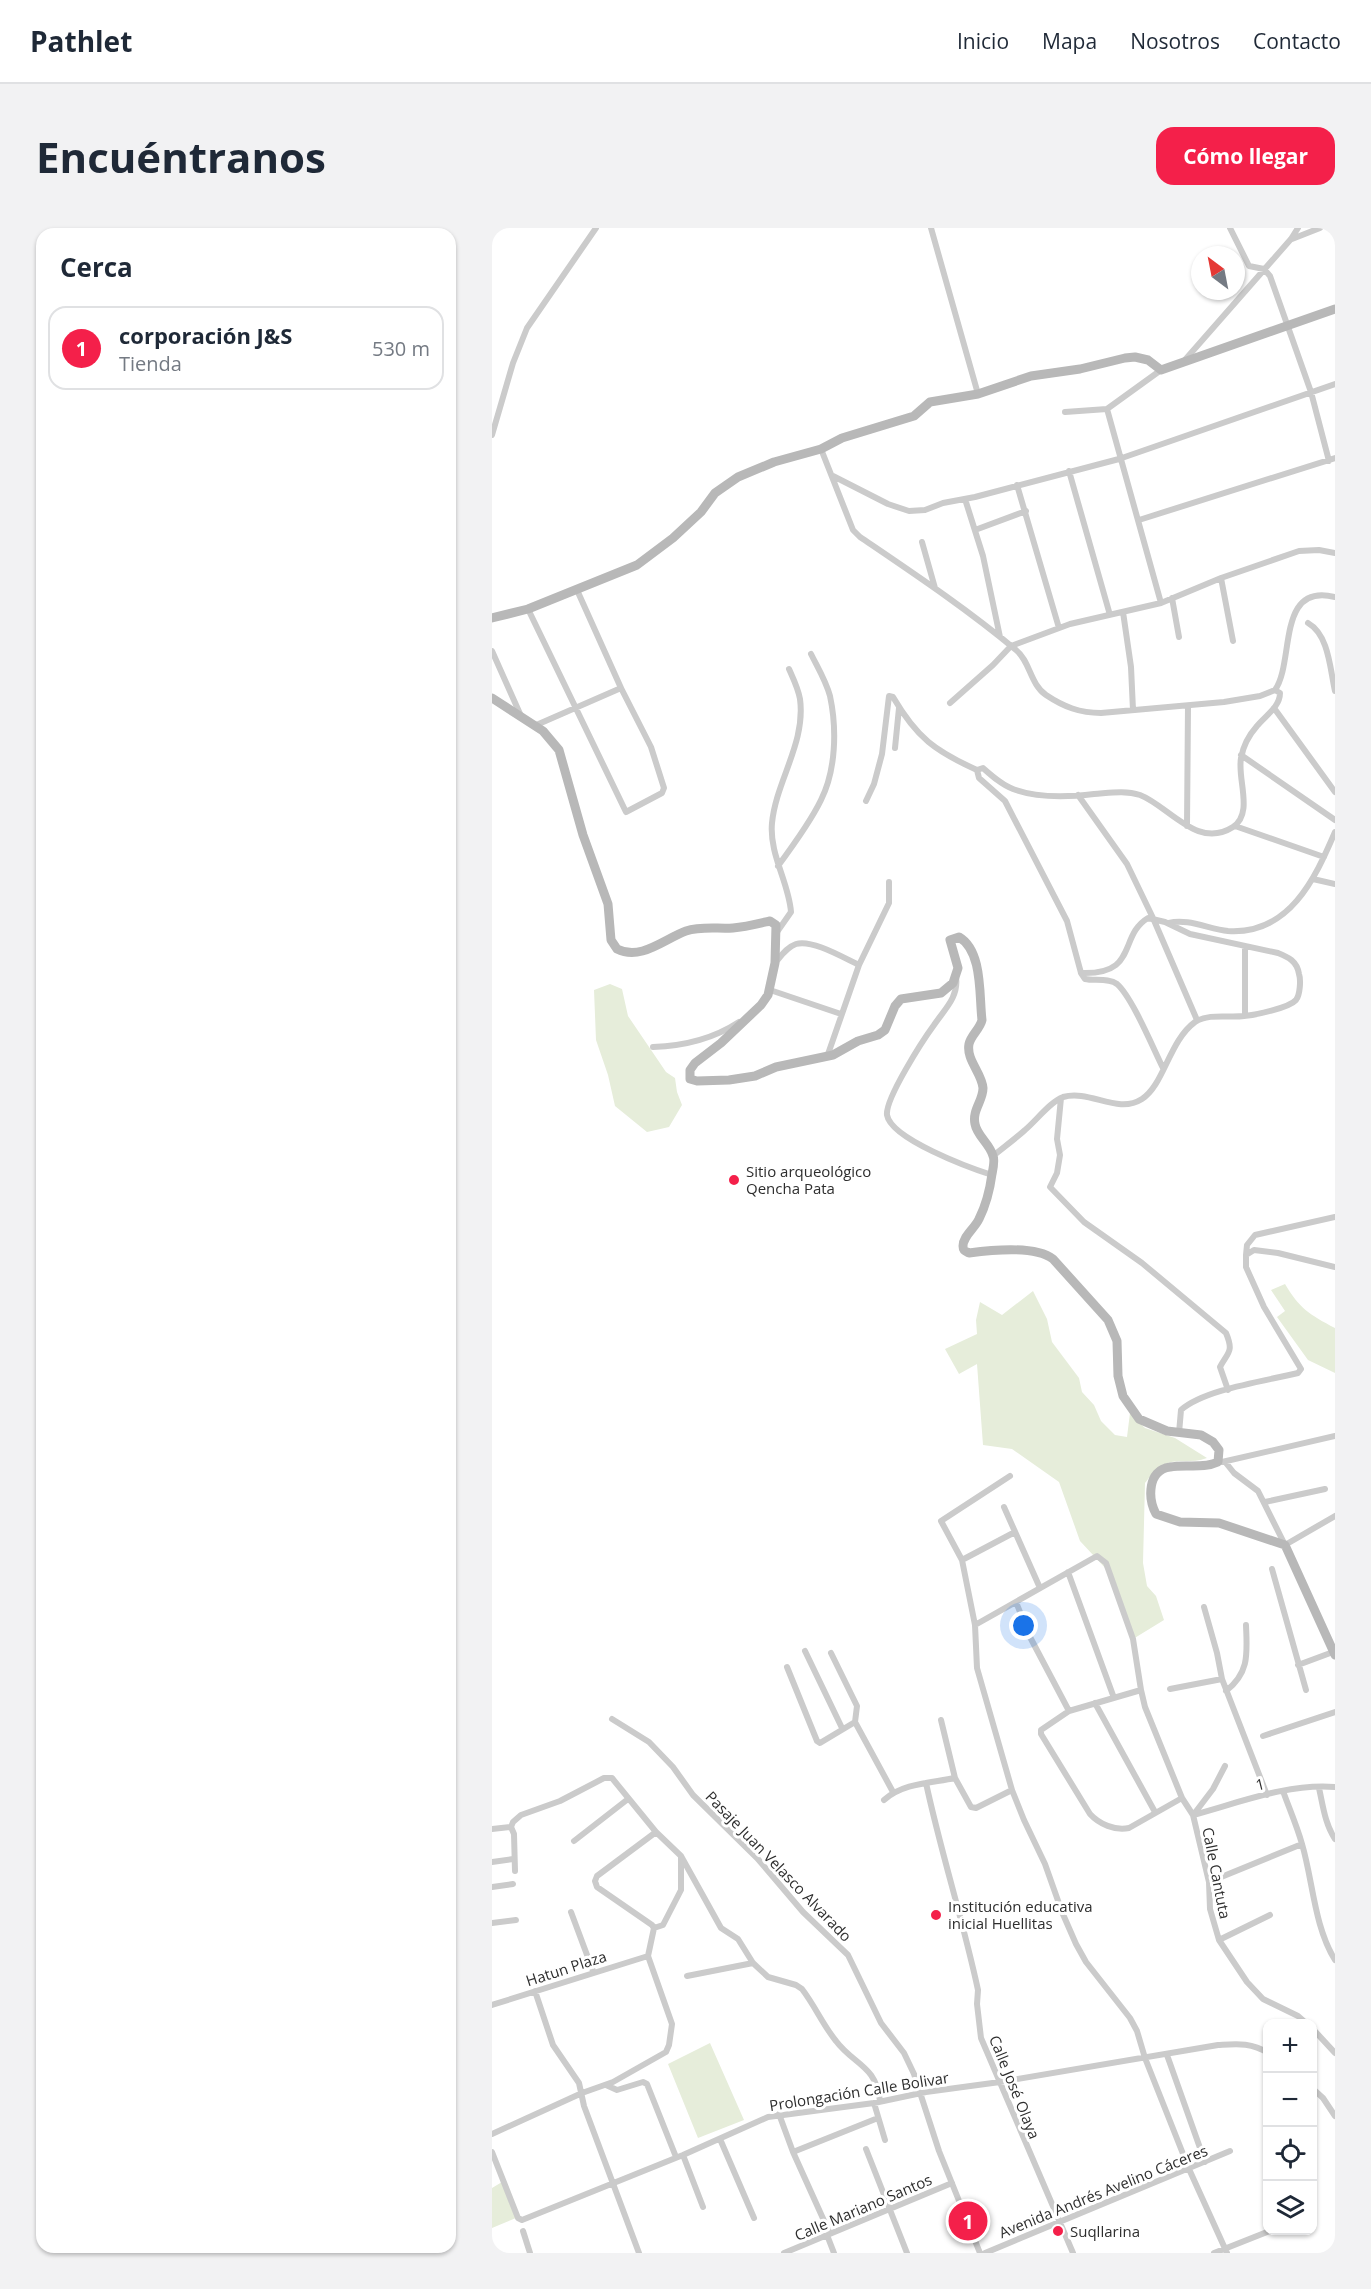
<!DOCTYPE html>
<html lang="es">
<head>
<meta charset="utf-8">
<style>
  body { margin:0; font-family:"Open Sans",sans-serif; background:#f2f2f3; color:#1f2937 }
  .controls { position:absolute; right:18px; bottom:18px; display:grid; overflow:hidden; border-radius:12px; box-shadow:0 2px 4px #0004 }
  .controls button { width:54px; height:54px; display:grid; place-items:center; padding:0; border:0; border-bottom:2px solid #e0e1e3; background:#fff; color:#1f2937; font:30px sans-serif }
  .compass { position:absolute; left:699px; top:18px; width:54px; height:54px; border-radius:50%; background:#fff; box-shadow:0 2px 4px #0004; rotate:328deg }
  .you { position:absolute; left:532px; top:1398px; width:21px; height:21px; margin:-15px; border:4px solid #fff; border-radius:50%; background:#1a73e8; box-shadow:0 0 0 9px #1a73e833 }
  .badge { display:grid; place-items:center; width:39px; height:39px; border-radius:50%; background:#f4204a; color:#fff; font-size:20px; font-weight:700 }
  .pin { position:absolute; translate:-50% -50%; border:3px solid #fff; box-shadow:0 2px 6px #0006 }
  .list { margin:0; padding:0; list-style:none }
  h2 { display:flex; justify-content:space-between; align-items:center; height:78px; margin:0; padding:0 24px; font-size:26px }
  h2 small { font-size:20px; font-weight:400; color:#747a83 }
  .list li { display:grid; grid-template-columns:39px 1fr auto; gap:18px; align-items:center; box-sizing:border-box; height:84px; margin:0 12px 12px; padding:0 12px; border:2px solid #e0e1e3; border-radius:18px }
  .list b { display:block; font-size:22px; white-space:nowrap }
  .list p { margin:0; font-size:20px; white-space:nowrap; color:#747a83 }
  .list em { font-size:20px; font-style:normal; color:#747a83 }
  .icon { flex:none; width:33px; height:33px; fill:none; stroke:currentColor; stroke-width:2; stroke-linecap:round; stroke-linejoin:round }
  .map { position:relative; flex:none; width:843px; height:2025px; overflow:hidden; border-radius:18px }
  header { display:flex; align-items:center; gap:36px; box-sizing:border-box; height:84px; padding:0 30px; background:#fff; border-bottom:2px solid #e0e1e3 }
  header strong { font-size:28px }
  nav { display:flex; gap:33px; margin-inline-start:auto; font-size:21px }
  .intro { display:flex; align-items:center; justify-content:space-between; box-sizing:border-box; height:144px; padding:0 36px }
  h1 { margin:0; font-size:42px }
  .button { padding:15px 27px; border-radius:18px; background:#f4204a; color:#fff; font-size:21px; font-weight:700 }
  main { display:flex; gap:36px; padding:0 36px }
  aside { flex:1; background:#fff; border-radius:18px; box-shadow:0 2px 4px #0004 }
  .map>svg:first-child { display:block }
  .green { fill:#e6edda }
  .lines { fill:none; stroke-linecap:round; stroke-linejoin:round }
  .street { stroke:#cbcbcb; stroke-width:6 }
  .secondary { stroke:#b8b8b8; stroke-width:9 }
  .poi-dot { fill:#f4204a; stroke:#fff; stroke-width:2 }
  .labels { text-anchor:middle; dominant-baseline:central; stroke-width:6; stroke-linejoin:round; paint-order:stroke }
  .poi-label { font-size:15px; fill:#2e2e2e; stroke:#fff; text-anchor:start }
  .street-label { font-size:15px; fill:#2e2e2e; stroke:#fff }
</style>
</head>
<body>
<header>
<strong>Pathlet</strong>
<nav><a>Inicio</a><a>Mapa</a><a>Nosotros</a><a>Contacto</a></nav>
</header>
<div class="intro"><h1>Encuéntranos</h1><a class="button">Cómo llegar</a></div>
<main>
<aside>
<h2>Cerca<small></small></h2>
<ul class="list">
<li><span class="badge">1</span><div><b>corporación J&amp;S</b><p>Tienda</p></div><em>530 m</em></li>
</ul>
</aside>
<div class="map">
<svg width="843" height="2025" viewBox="0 0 843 2025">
  <rect width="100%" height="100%" fill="#fff"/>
  <!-- green -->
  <path class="green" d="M 118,756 L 130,761 L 136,788 L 174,844 L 183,850 L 185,864 L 190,877 L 177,899 L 155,904 L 123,878 L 116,847 L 104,812 L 102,762 Z
    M 793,1056 C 807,1080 818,1087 843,1100 L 843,1145 L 816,1132 L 785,1089 L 793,1083 L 779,1062 Z
    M 541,1063 L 555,1091 L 560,1114 L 587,1150 L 590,1164 L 602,1177 L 609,1193 L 623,1207 L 635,1209 L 638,1185 L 653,1200 L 683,1210 L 715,1230 C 700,1236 684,1230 670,1237 C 663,1240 658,1249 653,1255 L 651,1335 L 655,1358 L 664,1368 L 672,1392 L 641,1411 L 615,1342 L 588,1313 L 567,1254 L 520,1221 L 491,1217 L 485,1136 L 467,1146 L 453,1121 L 485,1106 L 484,1092 L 488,1074 L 510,1087 Z
    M 218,1815 L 252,1892 L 206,1910 L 176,1836 Z
    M 10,1954 L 24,1990 L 0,2000 L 0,1960 Z"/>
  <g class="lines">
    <!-- street -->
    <path class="street" d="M 439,0 L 486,166
      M 738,0 L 757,38 L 772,41 L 778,48 L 819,164 L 837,233
      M 800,11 L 828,0
      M 692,133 L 799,11 L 806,0
      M 669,142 L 615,181 L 669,375
      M 573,184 L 615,181
      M 0,207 L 21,135 L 35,100 L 104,0
      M 329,221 L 361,302 L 368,309 C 421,345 475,381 524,422 C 538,433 538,456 554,467 C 572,479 588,485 609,485 L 732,474 L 768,468 L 783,462 L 788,465 C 788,479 773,488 765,498 C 757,507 751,519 749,530 C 745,551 762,585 741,599 C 705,622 677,578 648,567 C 633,562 617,565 602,566 C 577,569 545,570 521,561 C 510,557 500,548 491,540 L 485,542 L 487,550 L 513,573 L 575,693 L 589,745 C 647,747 626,708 656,690 L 673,694 L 698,706 L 786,725 C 796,729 805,733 807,746 C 809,752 808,767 804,772 C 797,780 763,787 752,788 C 737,790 717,785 703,794 C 677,813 672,857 650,871 C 625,887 598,861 571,869 C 559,873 543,894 533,902 C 523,911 512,919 501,928
      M 577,243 L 618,387
      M 341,248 L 396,276 L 417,283 L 433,282 L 451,275 L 483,269 L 627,231 L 843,156
      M 525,257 L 567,400
      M 473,271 L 491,328 L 508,409
      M 647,292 L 843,230
      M 483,302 L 534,283
      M 430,314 L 443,360
      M 729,350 L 741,413
      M 680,370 L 687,409
      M 36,381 L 134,584 L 170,565 L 172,560 L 159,519 L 129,460 L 85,362
      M 631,384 L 639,439 L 641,482
      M 816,395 C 837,407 838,441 843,463
      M 0,423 L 29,488
      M 783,462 C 803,434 784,354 843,369
      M 458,475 L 501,437 L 519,418 L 578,396 L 669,375 L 729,350 L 807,323 L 827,322 L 843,325
      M 782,480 L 843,564
      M 42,498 L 129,460
      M 403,520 L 407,480
      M 749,527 L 843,592
      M 586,567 L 635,636 L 661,690 L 705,792
      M 374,573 L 382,556 L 390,526 L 397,468 L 401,469 C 425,510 443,523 485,542
      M 695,598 L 696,478
      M 743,598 L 832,629
      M 286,638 C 300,619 319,593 329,572 C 344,542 345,501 338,468 C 334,453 326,440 319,426
      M 821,651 L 843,656
      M 677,695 C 695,690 717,701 736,703 C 797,707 823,651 843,604
      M 285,704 L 299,684 C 297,655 277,626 280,595 C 284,553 314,515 308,471 C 306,460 301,450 297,441
      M 283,735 C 289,728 295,719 304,716 C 320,711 352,730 367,737
      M 589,745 L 593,751 C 602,753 617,750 625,756 C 640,769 661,820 671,840
      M 464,749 C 467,769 452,782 442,797 C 431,812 393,871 395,887 C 399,911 478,940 500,947
      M 278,762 L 349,786
      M 753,788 L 753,718
      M 161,819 C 191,818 221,811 247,794
      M 335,829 L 367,737 L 397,675 L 397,654
      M 569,870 L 565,911 L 568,927 L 565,945 L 558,959 L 592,994 L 650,1035 L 734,1105 C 742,1124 736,1124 728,1139 L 736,1162
      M 754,1027 L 755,1017 L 763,1007 L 843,989
      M 687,1205 L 689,1182 C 713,1161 774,1153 806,1145 L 809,1141 L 772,1079 L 754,1039 L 754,1027 L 762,1022 L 786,1025 L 843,1039
      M 730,1234 L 843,1208
      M 734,1235 L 742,1245 L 766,1263 L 793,1317 L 843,1288
      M 518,1248 L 449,1293 L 470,1332 L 483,1397 L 485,1440 L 520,1562 L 532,1592 L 553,1636 L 570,1684 L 584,1716 L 594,1734 L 638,1790 L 645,1803 L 653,1830 L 697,1941 L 735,2025
      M 773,1274 L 833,1261
      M 512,1279 L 548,1360
      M 470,1332 L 523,1304
      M 780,1341 L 814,1462
      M 576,1344 L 622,1470
      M 524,1374 L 538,1409 L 577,1483
      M 712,1379 L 725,1425 L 730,1451 L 775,1567
      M 483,1397 L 605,1328 L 614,1335 L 641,1411 L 649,1462
      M 313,1423 L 350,1500
      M 339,1425 L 365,1478 L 363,1494
      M 806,1437 L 841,1424
      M 295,1439 L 325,1513 L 328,1515 L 363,1494 L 401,1564
      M 678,1461 L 730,1451
      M 734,1463 C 758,1444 755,1425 754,1397
      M 603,1475 L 663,1584
      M 120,1491 L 157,1514 L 181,1539 L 201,1567 L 265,1630 L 311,1684 L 356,1727 L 389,1795 L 412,1825 L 422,1846 L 447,1923 L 488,2025
      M 449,1492 L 463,1550
      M 771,1508 L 843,1484
      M 434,1555 C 449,1625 471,1692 486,1762 L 485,1776 L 489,1810 L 581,2025
      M 827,1560 C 831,1578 833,1596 843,1611
      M 791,1563 C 797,1580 805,1598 810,1616 C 821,1653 822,1698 843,1732
      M 690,1570 L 637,1600 C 623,1603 607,1596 598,1586 L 549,1506 L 549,1502 L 577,1483 L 649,1462 L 653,1479 L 690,1570 L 701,1587 L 717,1654 L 718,1681 L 727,1712 L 755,1754 L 771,1771 L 806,1788 L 815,1796
      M 392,1572 C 411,1555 439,1555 463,1550 L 479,1579 L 484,1580 L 520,1562
      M 702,1586 L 721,1561 L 733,1538
      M 701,1587 C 746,1575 796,1555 843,1559
      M 19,1599 L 22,1606 L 23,1643
      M 0,1601 L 19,1599 L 21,1594 L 29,1587 L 68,1573 L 112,1550 L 120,1550 L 164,1604 L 189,1628 L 229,1700 L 246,1711 L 261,1735 L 276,1749 L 304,1757 L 310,1761 C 323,1778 331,1797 344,1813 C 362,1837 384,1837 388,1873
      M 82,1613 L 136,1571
      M 0,1634 L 21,1631
      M 717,1654 L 810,1616
      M 0,1659 L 21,1656
      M 79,1684 L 101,1743
      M 0,1695 L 24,1692
      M 162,1700 L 171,1697 L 189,1662 L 189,1629
      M 727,1712 L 778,1687
      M 195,1748 L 261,1735
      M 43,1763 L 61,1817 L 87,1855 L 92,1878 L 147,2025
      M 0,1777 L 156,1728
      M 820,1800 L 843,1825
      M 675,1827 L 713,1934
      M 114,1857 L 125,1862 L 151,1854 L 155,1856 L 184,1929
      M 820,1860 L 831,1870 L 843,1888
      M 382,1875 L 393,1912
      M 287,1886 L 301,1924 L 338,2006
      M 0,1906 L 90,1865 L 121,1854 L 174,1824 L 177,1817 L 180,1796 L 156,1728 L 162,1700 L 160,1697 L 105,1659 L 103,1653 L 105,1648 L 164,1604
      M 228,1911 L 262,1990
      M 374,1921 L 415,2025
      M 0,1924 L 26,1990 L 30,1992 L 191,1927 L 276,1889 L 382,1875 L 434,1864 L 508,1854 L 726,1817 C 744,1816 759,1814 776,1825
      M 301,1924 L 386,1890
      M 191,1927 L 211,1979
      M 31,2003 L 38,2025
      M 335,2007 L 342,2025
      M 292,2025 L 460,1955
      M 493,2025 L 738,1923
      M 722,2025 L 780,2002"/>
    <!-- secondary -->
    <path class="secondary" d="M 0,390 L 36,381 L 145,337 L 181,310 L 209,284 L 223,265 L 246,249 L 282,234 L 329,221 L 350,210 L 422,188 L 438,174 L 486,166 L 539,148 L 588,141 L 633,130 L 643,129 L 656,132 L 669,142 L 843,81
      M 0,470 L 51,503 L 67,522 L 91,607 L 116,676 L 119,712 L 125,721 C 149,733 172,711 194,703 C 209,698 226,701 241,700 C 253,699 265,696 278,693 L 284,697 L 283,735 L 276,767 L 269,777 L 229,815 L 203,835 L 198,842 L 198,851 L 205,853 L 237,852 L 263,848 L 284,839 L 341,827 L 366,813 L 386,807 L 393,802 L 403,778 L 409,771 L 449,765 L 461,755 L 466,740 L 458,712 L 467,709 C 491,723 487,768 490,792 C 488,801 479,807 477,816 C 474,832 490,845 491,860 C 491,873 480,882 483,896 C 485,908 498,916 501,928 C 503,932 501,941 500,946 C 498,961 494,977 487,991 C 483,1000 471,1008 471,1018 C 471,1023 473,1023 477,1025 C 499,1022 543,1017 561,1031 L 616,1092 L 625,1113 L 626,1148 L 631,1168 L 647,1191 L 675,1203 L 709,1207 L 721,1214 L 727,1222 L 726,1234 C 711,1241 694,1236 678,1239 C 655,1242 656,1271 664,1286 L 688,1294 L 727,1295 L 793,1317 L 843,1427"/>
  </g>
  <!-- markers -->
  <g class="poi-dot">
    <circle cx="242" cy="952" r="6"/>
    <circle cx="444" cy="1687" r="6"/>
    <circle cx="566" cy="2003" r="6"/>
  </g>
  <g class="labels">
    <!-- poi labels -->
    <g class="poi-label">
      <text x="254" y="943">Sitio arqueológico<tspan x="254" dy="17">Qencha Pata</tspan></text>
      <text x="456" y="1678">Institución educativa<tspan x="456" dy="17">inicial Huellitas</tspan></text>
      <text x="578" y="2003">Suqllarina</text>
    </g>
    <!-- street labels -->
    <g class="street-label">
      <text transform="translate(768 1556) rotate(-14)">1</text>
      <text transform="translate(287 1638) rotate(46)">Pasaje Juan Velasco Alvarado</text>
      <text transform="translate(725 1645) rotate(79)">Calle Cantuta</text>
      <text transform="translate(74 1740) rotate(-18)">Hatun Plaza</text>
      <text transform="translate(523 1859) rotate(68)">Calle José Olaya</text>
      <text transform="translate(367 1863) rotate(-9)">Prolongación Calle Bolivar</text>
      <text transform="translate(611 1963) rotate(-22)">Avenida Andrés Avelino Cáceres</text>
      <text transform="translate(371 1979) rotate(-23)">Calle Mariano Santos</text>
    </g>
  </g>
</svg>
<div class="controls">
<button>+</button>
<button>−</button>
<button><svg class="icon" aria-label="locate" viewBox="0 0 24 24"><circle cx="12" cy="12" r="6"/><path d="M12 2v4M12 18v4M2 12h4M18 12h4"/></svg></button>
<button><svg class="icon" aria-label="layers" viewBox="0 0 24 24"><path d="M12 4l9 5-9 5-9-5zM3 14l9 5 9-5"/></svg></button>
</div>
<svg class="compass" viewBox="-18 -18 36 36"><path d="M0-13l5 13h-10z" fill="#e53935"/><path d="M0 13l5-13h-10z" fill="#747a83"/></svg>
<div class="you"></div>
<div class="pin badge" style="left:476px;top:1993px">1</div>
</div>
</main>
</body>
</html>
